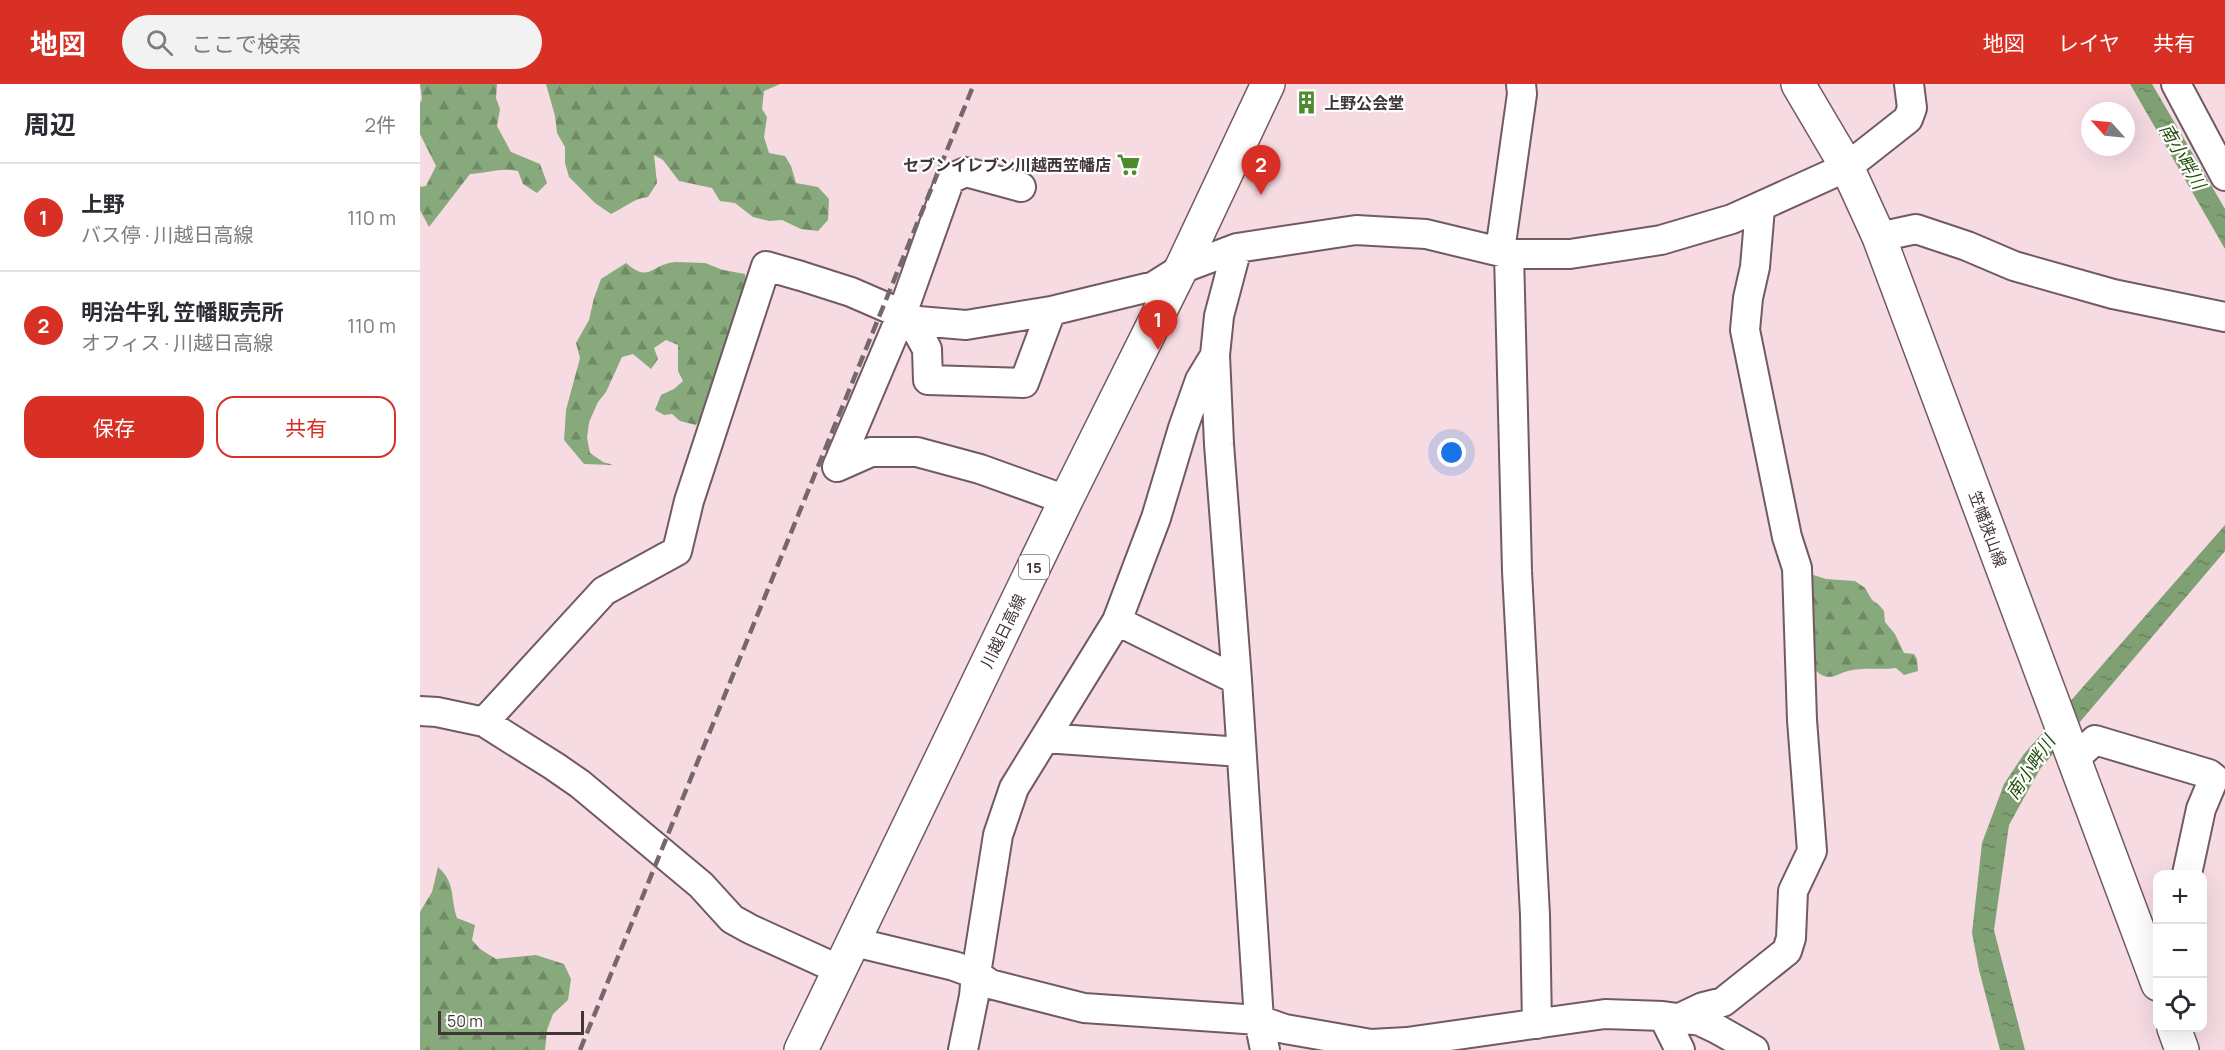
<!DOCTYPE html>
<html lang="ja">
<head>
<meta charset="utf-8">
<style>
  body { margin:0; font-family:Manrope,"Noto Sans JP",sans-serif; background:#f2f2f3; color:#2b2b33 }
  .controls { position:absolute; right:18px; bottom:18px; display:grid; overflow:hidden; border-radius:12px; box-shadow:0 6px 24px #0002 }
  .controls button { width:54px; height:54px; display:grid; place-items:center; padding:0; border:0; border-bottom:2px solid #e1e1e2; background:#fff; color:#2b2b33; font:30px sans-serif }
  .compass { position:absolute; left:1661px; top:18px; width:54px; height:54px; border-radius:50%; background:#fff; box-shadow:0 6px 24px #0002; rotate:297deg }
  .scale { position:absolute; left:18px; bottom:15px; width:146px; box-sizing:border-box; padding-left:6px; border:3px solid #403638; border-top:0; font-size:16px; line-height:21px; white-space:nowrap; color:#403638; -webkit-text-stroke:4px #fff; paint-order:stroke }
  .you { position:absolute; left:1032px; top:369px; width:21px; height:21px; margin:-15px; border:4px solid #fff; border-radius:50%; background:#1a73e8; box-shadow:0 0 0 9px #1a73e833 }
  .badge { display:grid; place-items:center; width:39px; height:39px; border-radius:50%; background:#d93025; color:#fff; font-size:20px; font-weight:700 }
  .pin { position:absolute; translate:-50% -50px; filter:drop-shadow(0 2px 3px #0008) }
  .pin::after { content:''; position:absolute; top:32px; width:21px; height:18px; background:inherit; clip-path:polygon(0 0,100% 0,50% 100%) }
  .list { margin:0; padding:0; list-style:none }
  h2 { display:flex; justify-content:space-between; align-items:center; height:78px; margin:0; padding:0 24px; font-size:26px }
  h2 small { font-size:20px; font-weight:400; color:#7c7c81 }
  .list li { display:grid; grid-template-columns:39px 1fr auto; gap:18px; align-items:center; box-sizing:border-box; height:108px; padding:0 24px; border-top:2px solid #e1e1e2 }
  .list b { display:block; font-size:22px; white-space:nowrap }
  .list p { margin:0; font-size:20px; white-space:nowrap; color:#7c7c81 }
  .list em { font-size:20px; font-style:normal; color:#7c7c81 }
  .actions { display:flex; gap:12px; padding:18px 24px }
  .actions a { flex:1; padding:14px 0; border:2px solid #d93025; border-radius:18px; text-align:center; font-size:21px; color:#d93025 }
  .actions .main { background:#d93025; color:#fff }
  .icon { flex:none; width:33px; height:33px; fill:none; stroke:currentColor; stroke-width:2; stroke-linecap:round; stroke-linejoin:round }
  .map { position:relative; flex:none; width:1805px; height:966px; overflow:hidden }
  header { display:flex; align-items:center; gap:36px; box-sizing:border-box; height:84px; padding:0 30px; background:#d93025; color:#fff }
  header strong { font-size:28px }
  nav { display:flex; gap:33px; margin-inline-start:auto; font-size:21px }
  .search { width:420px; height:54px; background:#f2f2f3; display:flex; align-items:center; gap:15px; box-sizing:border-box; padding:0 21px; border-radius:33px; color:#7c7c81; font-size:22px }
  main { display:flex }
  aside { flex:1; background:#fff }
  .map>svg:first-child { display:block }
  .forest { fill:url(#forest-firs) }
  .water { fill:url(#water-ripples) }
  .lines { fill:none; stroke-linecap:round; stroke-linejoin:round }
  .minor-casing { stroke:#715a60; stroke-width:32 }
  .major-casing { stroke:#715a60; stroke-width:36 }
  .minor { stroke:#fff; stroke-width:28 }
  .major { stroke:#fff; stroke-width:33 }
  .rail { stroke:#76676b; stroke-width:4.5; stroke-dasharray:12 6; stroke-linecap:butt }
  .labels { text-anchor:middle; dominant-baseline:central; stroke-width:4.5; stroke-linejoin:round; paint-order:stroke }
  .shield { fill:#fff; stroke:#797274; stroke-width:1.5 }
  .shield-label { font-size:15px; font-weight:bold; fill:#403638 }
  .poi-label { font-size:16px; font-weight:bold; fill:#403638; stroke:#fff; text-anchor:start }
  .street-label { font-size:16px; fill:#403638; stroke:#fff }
  .water-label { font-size:18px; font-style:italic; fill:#234c0b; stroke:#fff }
</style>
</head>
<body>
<header>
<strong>地図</strong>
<div class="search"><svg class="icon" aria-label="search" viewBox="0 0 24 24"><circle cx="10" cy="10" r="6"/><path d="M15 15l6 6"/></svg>ここで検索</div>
<nav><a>地図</a><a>レイヤ</a><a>共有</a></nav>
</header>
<main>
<aside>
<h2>周辺<small>2件</small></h2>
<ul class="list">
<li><span class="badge">1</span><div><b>上野</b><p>バス停 · 川越日高線</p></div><em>110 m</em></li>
<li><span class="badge">2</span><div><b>明治牛乳 笠幡販売所</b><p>オフィス · 川越日高線</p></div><em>110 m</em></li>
</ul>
<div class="actions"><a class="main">保存</a><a>共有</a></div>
</aside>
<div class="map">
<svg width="1805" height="966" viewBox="0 0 1805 966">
  <defs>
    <pattern id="forest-firs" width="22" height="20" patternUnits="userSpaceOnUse" patternTransform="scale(1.5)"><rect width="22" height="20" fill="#88a97b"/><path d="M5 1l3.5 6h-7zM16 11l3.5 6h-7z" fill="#718a66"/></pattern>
    <pattern id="water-ripples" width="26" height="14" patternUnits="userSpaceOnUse" patternTransform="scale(1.5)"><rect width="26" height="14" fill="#7fa073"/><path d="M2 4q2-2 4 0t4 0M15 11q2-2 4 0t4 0" fill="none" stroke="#69835f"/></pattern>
  </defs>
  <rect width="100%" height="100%" fill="#f6dbe2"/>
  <!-- forest -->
  <path class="forest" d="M 0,0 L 77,0 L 76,14 L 80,25 L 77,42 L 91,68 L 120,80 L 127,99 L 117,109 L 103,100 L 98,87 C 83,83 66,89 50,90 L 9,143 L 0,126 L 0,103 L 6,102 L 16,82 L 0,50 L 0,19 L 2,15 Z
    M 126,0 L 360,0 L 344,7 L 342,25 L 347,33 L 344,53 L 349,69 L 365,72 L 371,82 L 376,99 L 398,103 L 409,115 L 408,136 L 398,147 L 381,145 L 362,136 L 349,137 L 333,133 L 315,119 L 300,117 L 292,104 L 259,97 L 243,76 L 234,71 L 237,99 L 228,113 C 214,114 204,124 191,130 L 175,119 L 149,93 L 145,79 L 145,63 L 137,49 L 135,32 Z
    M 256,178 L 285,179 L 303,186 L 325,190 L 326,204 L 297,298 L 288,308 L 284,330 L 276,341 L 260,337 L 252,330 L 244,331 L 235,326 L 241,311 L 254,305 L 263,297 L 258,287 L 258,261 L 246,256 L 234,264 L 238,275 L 231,285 L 213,270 L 202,273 L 186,308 L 178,318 L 169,338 L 167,354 L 170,369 L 183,378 L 193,381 L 164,380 L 144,356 L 146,326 L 160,274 L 156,259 L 169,236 L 174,214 L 181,195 L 206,179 C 231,200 230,180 256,178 Z
    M 1384,488 L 1406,495 L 1435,497 L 1445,504 L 1452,516 L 1459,521 L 1464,527 L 1465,538 L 1475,550 L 1484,569 L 1494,570 L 1497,575 L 1498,587 L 1484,591 L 1476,584 C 1460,586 1443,583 1428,587 C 1420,589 1412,595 1404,592 C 1401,591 1399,589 1396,587 L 1392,575 Z
    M 18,783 C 36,799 30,813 37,834 L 55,841 L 52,856 L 60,865 L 76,875 L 116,871 L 144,880 L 151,895 L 148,916 L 133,930 L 127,946 L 125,966 L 0,966 L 0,828 L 12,808 Z"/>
  <!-- water -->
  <path class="water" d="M 1710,0 L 1732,0 L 1805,125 L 1805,165 Z
    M 1805,441 L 1805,467 L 1620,685 L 1589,741 L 1574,846 L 1605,966 L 1580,966 L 1559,886 L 1552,849 L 1562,759 L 1584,700 L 1604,670 Z"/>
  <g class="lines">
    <defs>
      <path id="minor" d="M 1756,0 L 1805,92
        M 601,103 L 546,88 L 530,95 L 482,230 L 417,383 L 451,368 L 497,368 L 560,385 L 646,416
        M 1459,153 L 1496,145 L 1547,162 L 1594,182 L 1693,210 L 1805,233
        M 817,164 L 799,232 L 795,271 L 799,360 L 817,596 L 839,936 L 845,966
        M 1080,167 L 1102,10 L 1101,0
        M 1089,170 L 1097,487 L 1115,831 L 1117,940
        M 490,234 L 507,265 L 508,296 L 604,299 L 631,227
        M 697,537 L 817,596
        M 0,627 L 17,628 L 64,638 L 134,682 L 160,700 L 281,801 L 312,835 L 330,845 L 420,886
        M 64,638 L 184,507 L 257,467 L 269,417 L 346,182 L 381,192 L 431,208 L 498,237 L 546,241 L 631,227 L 734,202 L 761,185 L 817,164 L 936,146 L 1006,150 L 1089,170 L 1150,170 L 1241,156 L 1312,135 L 1427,83 L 1488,35 L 1492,24 L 1489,0
        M 625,654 L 821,668
        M 1653,676 L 1675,656 L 1789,690 L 1794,694 L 1781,725 L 1767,790
        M 434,858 L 534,882 L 556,890 L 570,900 L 664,924 L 839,936 L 865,945 L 951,960 L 987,958 L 1185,930 L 1243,932 L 1280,937 L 1297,945 L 1334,966
        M 1243,932 L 1260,966
        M 1262,933 L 1283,923 L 1303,918 L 1367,867 L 1371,854 L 1373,807 L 1392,767 L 1382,636 L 1377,484 L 1367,453 L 1325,246 L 1328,214 L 1335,183 L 1340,124
        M 543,966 L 554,912 L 556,890 L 578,751 L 594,704 L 697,537 L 736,434 L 763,344 L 780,296 L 794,273"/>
      <path id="major" d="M 1378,0 L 1427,83 L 1459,153 L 1738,900
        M 1754,944 L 1762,966
        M 381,966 L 646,416 L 761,185 L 848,0"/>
    </defs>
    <!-- minor casing -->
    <use href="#minor" class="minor-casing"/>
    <!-- major casing -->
    <use href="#major" class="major-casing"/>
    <!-- minor -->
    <use href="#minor" class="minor"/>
    <!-- major -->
    <use href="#major" class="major"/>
    <!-- rail -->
    <path class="rail" d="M 160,966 L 554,0"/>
  </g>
  <!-- icons -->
  <defs>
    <symbol id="building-bare" viewBox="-9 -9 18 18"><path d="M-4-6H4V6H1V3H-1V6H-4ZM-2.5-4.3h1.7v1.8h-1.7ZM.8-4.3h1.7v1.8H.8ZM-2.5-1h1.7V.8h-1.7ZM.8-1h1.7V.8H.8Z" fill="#4c8c2d" stroke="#fff" stroke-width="2.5" paint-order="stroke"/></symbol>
    <symbol id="supermarket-bare" viewBox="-9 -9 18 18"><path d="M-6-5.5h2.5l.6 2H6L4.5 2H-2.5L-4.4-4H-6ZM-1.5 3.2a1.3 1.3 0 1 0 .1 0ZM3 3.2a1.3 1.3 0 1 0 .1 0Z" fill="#4c8c2d" stroke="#fff" stroke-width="2.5" paint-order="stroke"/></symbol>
  </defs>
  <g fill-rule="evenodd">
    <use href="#building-bare" x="870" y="2" width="33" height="33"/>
    <use href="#supermarket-bare" x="692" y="64" width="33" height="33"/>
  </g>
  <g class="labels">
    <!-- shield labels -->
    <rect class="shield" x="599" y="471" width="30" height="24" rx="4.5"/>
    <g class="shield-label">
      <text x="614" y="483">15</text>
    </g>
    <!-- poi labels -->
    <g class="poi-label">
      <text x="904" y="19">上野公会堂</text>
      <text x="691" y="81" text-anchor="end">セブンイレブン川越西笠幡店</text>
    </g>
    <!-- street labels -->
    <g class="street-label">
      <text transform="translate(1568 445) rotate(70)">笠幡狭山線</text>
      <text transform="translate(583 547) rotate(-64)">川越日高線</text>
    </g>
    <!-- water labels -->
    <g class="water-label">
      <text transform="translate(1763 72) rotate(60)">南小畔川</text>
      <text transform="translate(1610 683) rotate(-56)">南小畔川</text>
    </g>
  </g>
</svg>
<div class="controls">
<button>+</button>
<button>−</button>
<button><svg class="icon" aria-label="locate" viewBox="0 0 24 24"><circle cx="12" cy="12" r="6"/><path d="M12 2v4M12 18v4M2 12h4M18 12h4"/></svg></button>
</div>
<svg class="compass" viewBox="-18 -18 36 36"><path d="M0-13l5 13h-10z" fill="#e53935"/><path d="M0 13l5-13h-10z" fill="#7c7c81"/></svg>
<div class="scale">50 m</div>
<div class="you"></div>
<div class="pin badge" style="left:738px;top:266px">1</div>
<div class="pin badge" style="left:841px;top:111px">2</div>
</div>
</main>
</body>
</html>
